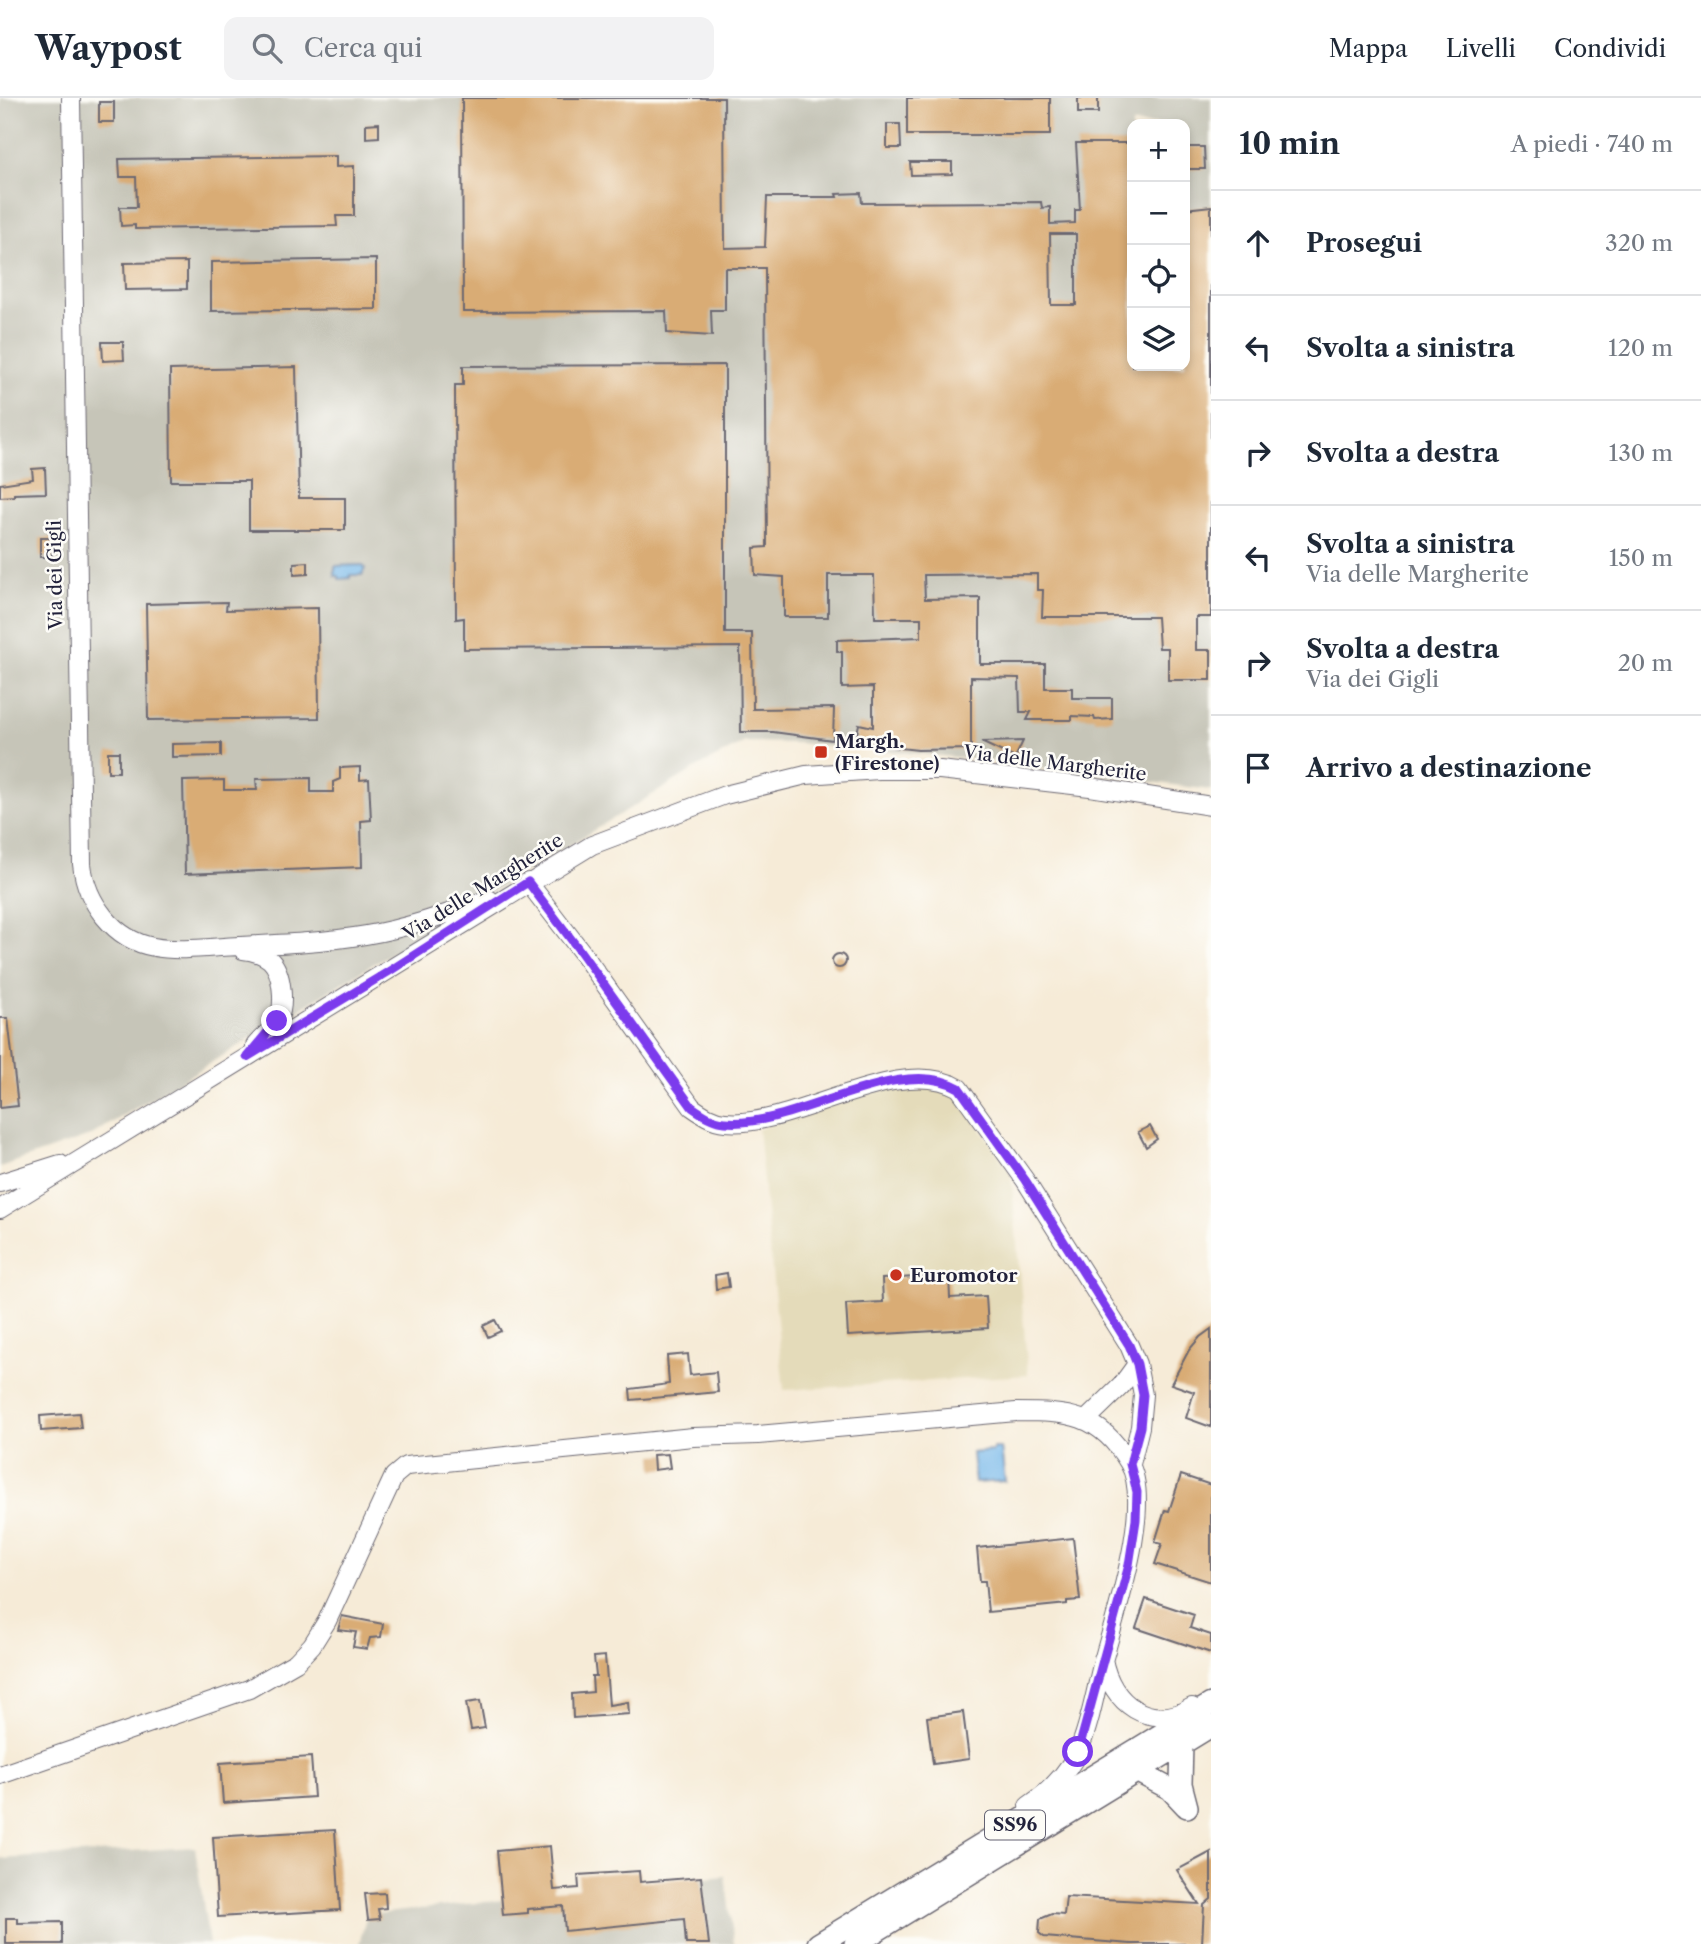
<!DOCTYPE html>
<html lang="it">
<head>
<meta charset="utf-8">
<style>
  body { margin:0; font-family:"Libre Caslon Text",serif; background:#f2f2f3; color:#1f2937 }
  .controls { position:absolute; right:21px; top:21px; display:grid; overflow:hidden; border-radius:14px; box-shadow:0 4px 10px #0003 }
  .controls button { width:63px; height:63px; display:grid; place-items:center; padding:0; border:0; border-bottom:2px solid #e0e1e3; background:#fff; color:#1f2937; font:35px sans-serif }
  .stop { position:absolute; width:21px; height:21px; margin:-16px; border:5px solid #7c3aed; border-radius:50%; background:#fff }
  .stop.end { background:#7c3aed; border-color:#fff; box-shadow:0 2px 7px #0008 }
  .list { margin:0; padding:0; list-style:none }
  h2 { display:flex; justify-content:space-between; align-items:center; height:91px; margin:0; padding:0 28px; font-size:30px }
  h2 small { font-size:23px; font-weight:400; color:#747a83 }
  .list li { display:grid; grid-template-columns:46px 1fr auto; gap:21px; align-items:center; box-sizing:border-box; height:105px; padding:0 28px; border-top:2px solid #e0e1e3 }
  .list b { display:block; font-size:26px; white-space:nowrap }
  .list p { margin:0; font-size:23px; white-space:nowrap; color:#747a83 }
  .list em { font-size:23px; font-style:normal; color:#747a83 }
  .icon { flex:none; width:38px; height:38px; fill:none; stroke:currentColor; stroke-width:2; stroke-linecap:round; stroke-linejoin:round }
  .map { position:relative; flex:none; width:1211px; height:1846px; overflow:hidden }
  header { display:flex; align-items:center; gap:42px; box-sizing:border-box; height:98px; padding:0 35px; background:#fff; border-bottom:2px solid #e0e1e3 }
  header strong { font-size:33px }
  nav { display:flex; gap:38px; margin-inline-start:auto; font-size:24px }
  .search { width:490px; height:63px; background:#f2f2f3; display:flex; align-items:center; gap:18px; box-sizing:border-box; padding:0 24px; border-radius:14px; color:#747a83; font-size:26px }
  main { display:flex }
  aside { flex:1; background:#fff }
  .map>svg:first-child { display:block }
  .built { fill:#e4dbba }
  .industrial { fill:#c6c5b8; fill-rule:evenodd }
  .water { fill:#75b7ea; stroke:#4c6c92; stroke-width:2 }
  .building { fill:#d9ac74; fill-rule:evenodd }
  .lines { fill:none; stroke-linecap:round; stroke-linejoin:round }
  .minor-casing { stroke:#6c6872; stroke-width:20 }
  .major-casing { stroke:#6c6872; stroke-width:24 }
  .minor { stroke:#fff; stroke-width:18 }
  .major { stroke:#fff; stroke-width:21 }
  .route { stroke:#7c3aed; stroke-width:9 }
  .poi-dot { fill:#c8321e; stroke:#fdfcf7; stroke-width:2.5 }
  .labels { text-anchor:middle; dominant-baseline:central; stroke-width:5; stroke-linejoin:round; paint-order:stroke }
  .shield { fill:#fdfcf7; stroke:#646373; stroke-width:2 }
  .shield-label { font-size:18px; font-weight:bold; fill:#22223b }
  .street-label { font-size:19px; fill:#22223b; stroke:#fdfcf7 }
  .poi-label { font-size:19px; font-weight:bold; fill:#22223b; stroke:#fdfcf7; text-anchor:start }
</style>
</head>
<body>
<header>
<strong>Waypost</strong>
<div class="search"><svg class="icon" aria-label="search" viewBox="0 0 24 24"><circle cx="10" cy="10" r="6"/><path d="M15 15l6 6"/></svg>Cerca qui</div>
<nav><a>Mappa</a><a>Livelli</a><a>Condividi</a></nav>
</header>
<main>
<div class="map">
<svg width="1211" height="1846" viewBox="0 0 1211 1846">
  <rect width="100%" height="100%" fill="#fdfcf7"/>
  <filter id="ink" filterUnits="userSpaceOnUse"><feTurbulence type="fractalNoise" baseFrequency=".0143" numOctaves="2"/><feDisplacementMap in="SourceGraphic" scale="14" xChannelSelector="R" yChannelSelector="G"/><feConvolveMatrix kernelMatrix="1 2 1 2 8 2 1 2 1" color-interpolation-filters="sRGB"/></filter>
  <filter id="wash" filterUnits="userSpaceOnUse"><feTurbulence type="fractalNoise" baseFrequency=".00686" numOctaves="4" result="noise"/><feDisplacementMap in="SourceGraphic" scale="28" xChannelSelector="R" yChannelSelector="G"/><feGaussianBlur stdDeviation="1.57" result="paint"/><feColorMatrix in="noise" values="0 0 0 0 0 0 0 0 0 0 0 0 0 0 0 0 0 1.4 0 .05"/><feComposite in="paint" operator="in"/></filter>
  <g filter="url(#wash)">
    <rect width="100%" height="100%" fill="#f6ebd7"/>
    <!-- built -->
    <path class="built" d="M 927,986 L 958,997 L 1011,1076 L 1028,1277 L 784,1292 L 758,1031 L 900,987 Z"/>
    <!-- industrial -->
    <path class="industrial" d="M 0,0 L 1211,0 L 1211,692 L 977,661 L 800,645 L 745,644 L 698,669 L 90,1038 L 0,1069 ZM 1132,26 L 1185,26 L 1185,268 L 1132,268 Z
      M 195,1749 L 209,1846 L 0,1846 L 0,1761 Z
      M 725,1778 L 734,1846 L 359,1846 L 367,1817 Z"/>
    <!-- water -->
    <path class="water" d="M 362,467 L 365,470 L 362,477 L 350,477 L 350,480 L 339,481 L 339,478 L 335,478 L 335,468 Z
      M 993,1350 L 1001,1350 L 1005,1383 L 975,1385 L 972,1355 L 993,1353 Z"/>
    <g id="blocks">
      <!-- building -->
      <path class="building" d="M 462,0 L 724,0 L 725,150 L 765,149 L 767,99 L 837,99 L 836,96 L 861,95 L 862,105 L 1041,104 L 1042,110 L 1050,109 L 1050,126 L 1075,125 L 1075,112 L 1080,112 L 1076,45 L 1132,45 L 1132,268 L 1185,268 L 1185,111 L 1211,108 L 1211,519 L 1196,519 L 1196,552 L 1211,552 L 1211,582 L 1168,582 L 1168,550 L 1159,550 L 1157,519 L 1042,519 L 1043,492 L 1037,492 L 1037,476 L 924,477 L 925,501 L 980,500 L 980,566 L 1045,566 L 1045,590 L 1072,590 L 1072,600 L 1112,600 L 1112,621 L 1095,622 L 1094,619 L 1072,618 L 1072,622 L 1027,622 L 1031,614 L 1020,614 L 1019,580 L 971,579 L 971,651 L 918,652 L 855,645 L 859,626 L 873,629 L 873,589 L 842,590 L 842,554 L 837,554 L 837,542 L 921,539 L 921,520 L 875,520 L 874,477 L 828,477 L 828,519 L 784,519 L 784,479 L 755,477 L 754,450 L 767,449 L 765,170 L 725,170 L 725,212 L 711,212 L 712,238 L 667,235 L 666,213 L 463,214 ZM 1050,136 L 1076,136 L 1076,207 L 1051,207 Z
        M 907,0 L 1050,0 L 1050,37 L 907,37 Z
        M 1078,0 L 1098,0 L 1098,15 L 1078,15 Z
        M 99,4 L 114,4 L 114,24 L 99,24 Z
        M 379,25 L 379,39 L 366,40 L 366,26 Z
        M 887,26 L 900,26 L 901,50 L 887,50 Z
        M 1185,49 L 1204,49 L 1205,71 L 1185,71 Z
        M 336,58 L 336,69 L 354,68 L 354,118 L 336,118 L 337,128 L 135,131 L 135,127 L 121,128 L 120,109 L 137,109 L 136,79 L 120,79 L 119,61 Z
        M 910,64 L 952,64 L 952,76 L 911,77 Z
        M 376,161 L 376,211 L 211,213 L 211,164 Z
        M 187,164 L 187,191 L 125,192 L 124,165 Z
        M 102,244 L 123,244 L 124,262 L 103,263 Z
        M 725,267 L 725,535 L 752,535 L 753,611 L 834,610 L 833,642 L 773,634 L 741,634 L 740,549 L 464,551 L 464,520 L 456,521 L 455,287 L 463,287 L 463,268 Z
        M 296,269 L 299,400 L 345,400 L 345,432 L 249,432 L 249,383 L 171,383 L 170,272 Z
        M 45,370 L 46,395 L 14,396 L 14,398 L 0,399 L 0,386 L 33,381 L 32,371 Z
        M 40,440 L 52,440 L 52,459 L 40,459 Z
        M 308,464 L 308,476 L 294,477 L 294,465 Z
        M 227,504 L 226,512 L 318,510 L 319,620 L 148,622 L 146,506 Z
        M 1023,643 L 1015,660 L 981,644 Z
        M 221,645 L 221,658 L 172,659 L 172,646 Z
        M 108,654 L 119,654 L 119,674 L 108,674 Z
        M 360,669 L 360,682 L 369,681 L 371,722 L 361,723 L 362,769 L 185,776 L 183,683 L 224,682 L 224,692 L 257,692 L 256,681 L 311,680 L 311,694 L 333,694 L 333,684 L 340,681 L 340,670 Z
        M832 863a7 7 0 1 1 14 0a7 7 0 1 1-14 0Z
        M 0,920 L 8,920 L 18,1008 L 0,1010 Z
        M 1150,1028 L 1157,1041 L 1146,1049 L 1138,1034 Z
        M 727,1175 L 729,1189 L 716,1191 L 715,1177 Z
        M 949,1177 L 950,1200 L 986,1198 L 988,1230 L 848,1238 L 846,1206 L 883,1204 L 882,1181 Z
        M 495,1222 L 501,1233 L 488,1239 L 483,1228 Z
        M 1211,1231 L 1211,1329 L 1186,1320 L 1194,1294 L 1171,1286 L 1189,1252 L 1200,1239 Z
        M 688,1256 L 690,1277 L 716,1274 L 718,1294 L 631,1302 L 630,1291 L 669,1286 L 667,1258 Z
        M 79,1315 L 81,1330 L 41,1333 L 40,1318 Z
        M 668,1356 L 670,1370 L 654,1372 L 653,1357 Z
        M 1181,1377 L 1211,1387 L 1211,1484 L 1155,1466 L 1162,1446 L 1155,1444 L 1165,1412 L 1169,1413 Z
        M 1073,1440 L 1080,1502 L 1067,1503 L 1067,1506 L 988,1514 L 985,1483 L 980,1483 L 977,1450 Z
        M 1146,1501 L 1194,1517 L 1190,1530 L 1211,1537 L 1211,1555 L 1136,1530 Z
        M 342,1518 L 383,1526 L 381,1539 L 370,1540 L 367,1551 L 353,1549 L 356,1534 L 338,1532 Z
        M 605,1558 L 609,1607 L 628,1604 L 629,1616 L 573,1620 L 572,1596 L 593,1594 L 592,1578 L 596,1578 L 594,1559 Z
        M 480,1603 L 485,1630 L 471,1632 L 466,1605 Z
        M 963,1614 L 969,1661 L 933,1666 L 927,1619 Z
        M 311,1659 L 314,1699 L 223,1705 L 220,1665 Z
        M 335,1732 L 340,1812 L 218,1819 L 213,1739 Z
        M 550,1748 L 554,1792 L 579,1790 L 578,1777 L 639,1773 L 640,1784 L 701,1779 L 709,1846 L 686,1846 L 684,1821 L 565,1833 L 563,1808 L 528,1811 L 528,1815 L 503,1817 L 497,1753 Z
        M 1211,1754 L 1211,1801 L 1204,1807 L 1202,1846 L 1131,1846 L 1044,1839 L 1039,1835 L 1040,1821 L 1052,1816 L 1064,1817 L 1066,1799 L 1199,1806 L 1177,1772 Z
        M 385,1795 L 386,1810 L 378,1811 L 380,1821 L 368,1822 L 365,1796 Z
        M 6,1820 L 18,1820 L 18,1825 L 62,1824 L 62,1846 L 6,1846 Z"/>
    </g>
  </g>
  <g filter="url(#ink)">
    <use href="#blocks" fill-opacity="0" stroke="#6c6872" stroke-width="2"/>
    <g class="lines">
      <defs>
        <path id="minor" d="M 71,0 L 82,766 C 86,804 114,842 154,849 C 179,854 213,849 239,848 C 281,846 325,844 366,837 C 409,830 449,815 489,801
          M 528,784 L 581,853 L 692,1009 C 702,1016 712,1023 725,1024 C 794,1031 898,954 959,990 L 1025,1082 L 1129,1247 L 1137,1266
          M 243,852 C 252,853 263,856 270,862 C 283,874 285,907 278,922 C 273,932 261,940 255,948
          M 0,1085 L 60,1066
          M 0,1111 L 592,747 L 725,697 L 806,677 L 879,672 L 940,672 L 1090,689 L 1211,708
          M 1087,1321 L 1121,1288 L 1137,1266 L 1143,1297 L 1140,1329 L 1131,1366
          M 1103,1561 C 1111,1606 1150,1634 1192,1609
          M 0,1677 L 249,1591 L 296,1564 L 312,1547 L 327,1523 L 394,1378 L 406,1368 L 693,1339 L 758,1337 L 1016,1314 C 1068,1314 1099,1315 1129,1365 C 1154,1407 1114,1520 1102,1567 C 1095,1595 1090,1627 1078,1654 C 1066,1677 1049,1694 1028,1708"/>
        <path id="major" d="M 1182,1645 L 1181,1686 L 1187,1709
          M 1136,1673 L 1170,1691 L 1186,1708
          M 818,1846 L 1211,1606
          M 855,1846 L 1211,1628"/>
      </defs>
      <!-- minor casing -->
      <use href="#minor" class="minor-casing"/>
      <!-- major casing -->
      <use href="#major" class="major-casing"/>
      <!-- minor -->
      <use href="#minor" class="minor"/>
      <!-- major -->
      <use href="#major" class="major"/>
    </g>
  </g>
  <g class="lines" filter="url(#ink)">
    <!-- route -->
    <path class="route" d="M 277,923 L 247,959 L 388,874 L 528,784 L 580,853 L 692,1009 C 702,1016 712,1023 725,1024 C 794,1031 898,954 959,990 L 1025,1082 L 1129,1247 L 1137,1266 L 1143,1297 L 1140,1329 L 1130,1366 L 1137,1394 L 1136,1422 L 1129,1467 L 1078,1654"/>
  </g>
  <!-- markers -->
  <g class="poi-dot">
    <rect x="814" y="647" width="14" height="14" rx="3.5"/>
    <circle cx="896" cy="1177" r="7"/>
  </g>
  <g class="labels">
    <!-- shield labels -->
    <rect class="shield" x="985" y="1712.5" width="60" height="29" rx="5"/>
    <g class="shield-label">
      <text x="1015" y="1727">SS96</text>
    </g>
    <!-- street labels -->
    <g class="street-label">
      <text transform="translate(55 477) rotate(-91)">Via dei Gigli</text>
      <text transform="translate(1055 665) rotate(7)">Via delle Margherite</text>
      <text transform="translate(483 789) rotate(-32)">Via delle Margherite</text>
    </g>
    <!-- poi labels -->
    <g class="poi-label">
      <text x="835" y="643">Margh.<tspan x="835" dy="22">(Firestone)</tspan></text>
      <text x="910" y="1177">Euromotor</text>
    </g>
  </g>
</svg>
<div class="controls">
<button>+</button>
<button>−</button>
<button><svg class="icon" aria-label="locate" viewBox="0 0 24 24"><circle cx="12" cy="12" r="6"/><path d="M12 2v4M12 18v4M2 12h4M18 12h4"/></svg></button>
<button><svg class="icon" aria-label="layers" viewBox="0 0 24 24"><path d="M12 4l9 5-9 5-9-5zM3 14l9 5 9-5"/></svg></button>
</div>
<div class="stop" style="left:1078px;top:1654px"></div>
<div class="stop end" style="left:277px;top:923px"></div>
</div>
<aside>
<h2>10 min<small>A piedi · 740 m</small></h2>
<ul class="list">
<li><svg class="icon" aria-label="ahead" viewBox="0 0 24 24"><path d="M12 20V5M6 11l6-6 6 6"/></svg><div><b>Prosegui</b></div><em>320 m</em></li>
<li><svg class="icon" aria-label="left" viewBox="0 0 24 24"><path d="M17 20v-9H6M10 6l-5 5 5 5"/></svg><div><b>Svolta a sinistra</b></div><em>120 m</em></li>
<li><svg class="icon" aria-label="right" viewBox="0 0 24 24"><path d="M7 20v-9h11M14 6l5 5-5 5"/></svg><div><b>Svolta a destra</b></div><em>130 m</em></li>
<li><svg class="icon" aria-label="left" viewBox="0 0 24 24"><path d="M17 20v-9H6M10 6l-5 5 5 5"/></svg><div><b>Svolta a sinistra</b><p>Via delle Margherite</p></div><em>150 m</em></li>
<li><svg class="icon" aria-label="right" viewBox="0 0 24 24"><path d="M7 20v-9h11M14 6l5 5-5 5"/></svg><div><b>Svolta a destra</b><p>Via dei Gigli</p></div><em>20 m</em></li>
<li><svg class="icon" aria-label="arrive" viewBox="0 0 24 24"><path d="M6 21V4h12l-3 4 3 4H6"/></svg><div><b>Arrivo a destinazione</b></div></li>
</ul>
</aside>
</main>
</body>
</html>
